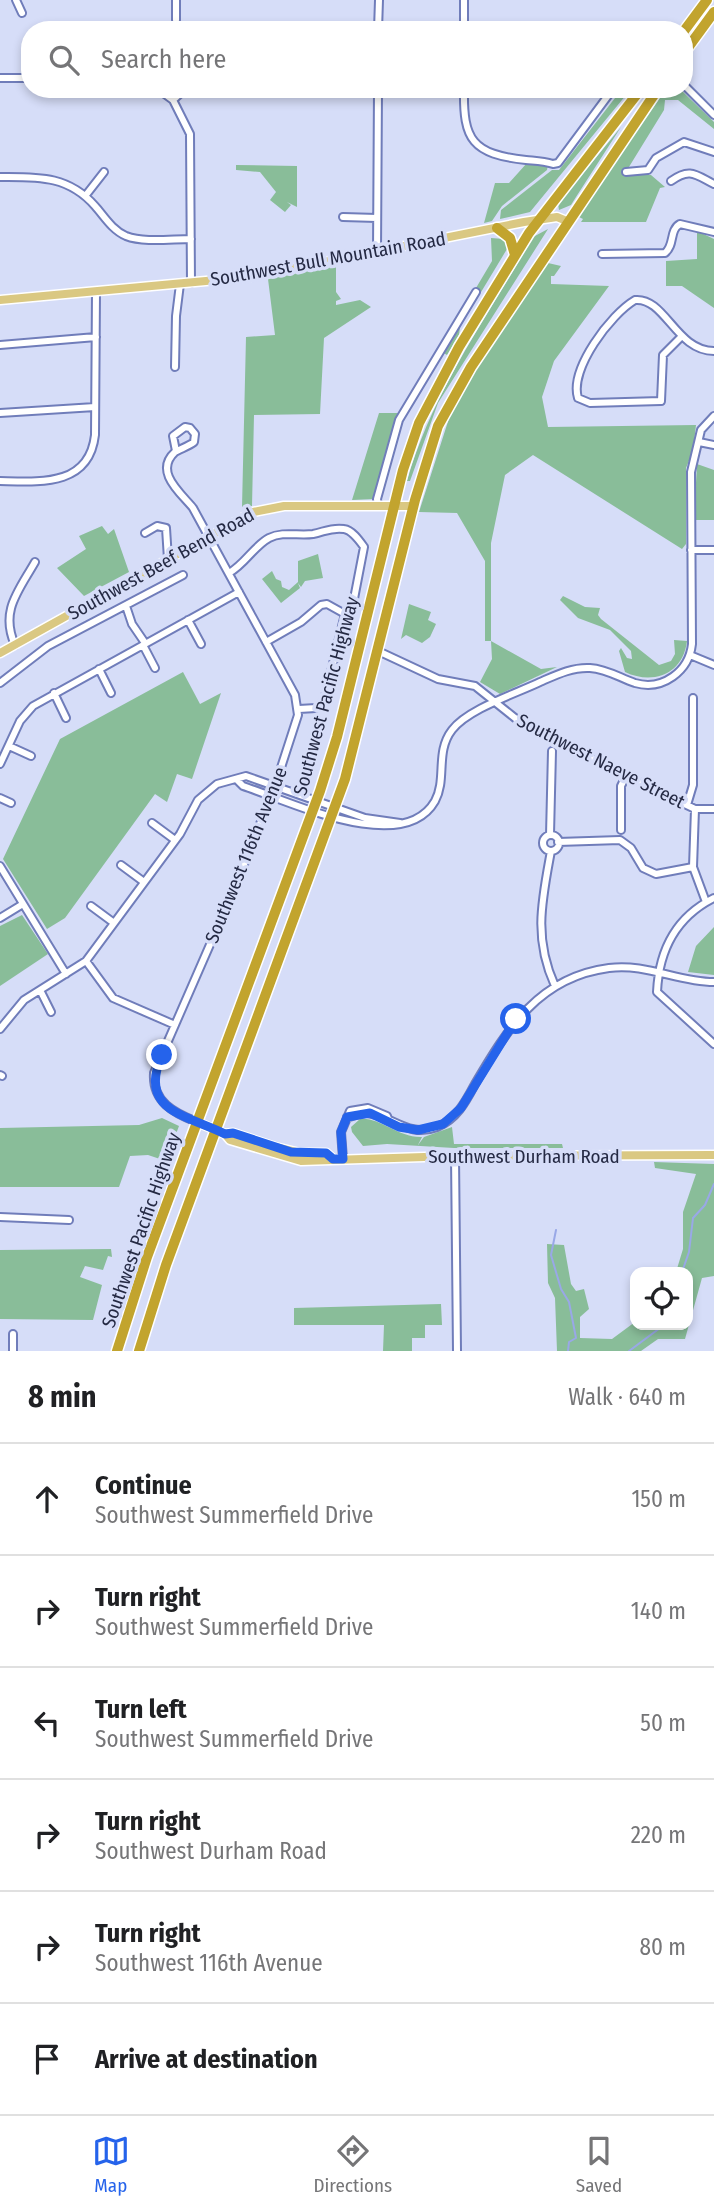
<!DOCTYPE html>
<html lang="en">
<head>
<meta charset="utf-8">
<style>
  body { margin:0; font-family:"Fira Sans Condensed",sans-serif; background:#f2f2f2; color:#202124 }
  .controls { position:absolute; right:21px; bottom:21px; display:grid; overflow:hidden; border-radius:14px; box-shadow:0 4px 10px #0003 }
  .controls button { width:63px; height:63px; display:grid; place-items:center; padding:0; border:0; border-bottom:2px solid #e0e0e0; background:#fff; color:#202124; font:35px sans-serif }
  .stop { position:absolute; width:21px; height:21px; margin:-16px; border:5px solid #2563eb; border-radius:50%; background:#fff }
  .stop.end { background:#2563eb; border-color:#fff; box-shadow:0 2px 7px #0008 }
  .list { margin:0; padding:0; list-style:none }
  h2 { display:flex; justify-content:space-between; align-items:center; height:91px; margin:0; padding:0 28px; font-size:30px }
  h2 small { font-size:23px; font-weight:400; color:#757577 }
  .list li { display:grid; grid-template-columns:46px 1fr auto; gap:21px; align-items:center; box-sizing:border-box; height:112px; padding:0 28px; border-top:2px solid #e0e0e0 }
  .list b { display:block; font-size:26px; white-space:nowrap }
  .list p { margin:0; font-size:23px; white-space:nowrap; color:#757577 }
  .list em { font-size:23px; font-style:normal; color:#757577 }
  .icon { flex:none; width:38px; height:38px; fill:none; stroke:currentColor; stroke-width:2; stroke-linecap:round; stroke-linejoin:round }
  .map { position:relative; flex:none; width:714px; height:1351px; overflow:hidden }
  .search { position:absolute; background:#fff; box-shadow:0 4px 10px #0003; left:21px; right:21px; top:21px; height:77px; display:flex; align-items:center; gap:18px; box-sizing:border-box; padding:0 24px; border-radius:28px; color:#757577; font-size:26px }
  .sheet { height:763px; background:#fff }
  nav { display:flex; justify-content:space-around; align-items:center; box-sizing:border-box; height:98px; border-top:2px solid #e0e0e0; background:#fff; font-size:19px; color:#757577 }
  nav a { display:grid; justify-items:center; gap:4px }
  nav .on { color:#2563eb }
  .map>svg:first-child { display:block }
  .green { fill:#89bd99 }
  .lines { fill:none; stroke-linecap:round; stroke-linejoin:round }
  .stream { stroke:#99a8e7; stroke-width:2 }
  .minor-casing { stroke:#707dba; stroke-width:10 }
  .major-casing { stroke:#fff; stroke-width:11 }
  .highway-casing { stroke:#fff; stroke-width:13 }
  .minor { stroke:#fff; stroke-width:6 }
  .major { stroke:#dac882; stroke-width:8 }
  .highway { stroke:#c2a42e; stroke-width:10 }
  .route { stroke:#2563eb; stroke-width:9 }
  .labels { text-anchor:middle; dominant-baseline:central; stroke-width:7; stroke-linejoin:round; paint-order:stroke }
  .street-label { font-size:19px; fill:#252a44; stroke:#d6ddf8 }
</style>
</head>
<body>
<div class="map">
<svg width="714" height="1351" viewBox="0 0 714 1351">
  <rect width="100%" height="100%" fill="#d6ddf8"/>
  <!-- green -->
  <path class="green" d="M 622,89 L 631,89 L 530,212 L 500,219 L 501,210 L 552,170 L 559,170 Z
    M 666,89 L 680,89 L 714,122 L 714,129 L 678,100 L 665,100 L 664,110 L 624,175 L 651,175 L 665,187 L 660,188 L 646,222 L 581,222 L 583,219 L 577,216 Z
    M 621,127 L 576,197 L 571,205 L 559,210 L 558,204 Z
    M 527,163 L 548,165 L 547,170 L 502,206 L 492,221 L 484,223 L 495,183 L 509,183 Z
    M 236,165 L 297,166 L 297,207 L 287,202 L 291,205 L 285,212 L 270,200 L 276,192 L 260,172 L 236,170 Z
    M 548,229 L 438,403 L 410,481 L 407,481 C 433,390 487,318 533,237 Z
    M 697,231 L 714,239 L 714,308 L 682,286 L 666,286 L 666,261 L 697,259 Z
    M 491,238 L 504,239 L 507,249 L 460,327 L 459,335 L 447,355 L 442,352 L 479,295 L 476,288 L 492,261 Z
    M 548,263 L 561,266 L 554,276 L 551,276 L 551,284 L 609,286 L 554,361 L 542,397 L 548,427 L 696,425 L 693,451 L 686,468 L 686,544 L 682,549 L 533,455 L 505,475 L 491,543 L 491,641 L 541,669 L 557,667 L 500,694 L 480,682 L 492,659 L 491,641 L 485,641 L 485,561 L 457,513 L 419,512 L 452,409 L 484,355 Z
    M 336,265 L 336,292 L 341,299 L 336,301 L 336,305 L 360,300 L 371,307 L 324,338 L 320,414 L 254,415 L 252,506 L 242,507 L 246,337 L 275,335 L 268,279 Z
    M 379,413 L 398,413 L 375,499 L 352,500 Z
    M 697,464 L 714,470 L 714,520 L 694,520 Z
    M 102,526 L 108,534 L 114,529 L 129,572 L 84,596 L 57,568 L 86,549 L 79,536 Z
    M 318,554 L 323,578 L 305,581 L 301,587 L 298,583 L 300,588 L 281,603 L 262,579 L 272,571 L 276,579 L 281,581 L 282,587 L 289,590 L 298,582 L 298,561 Z
    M 563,596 L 585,607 L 600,608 L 598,615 L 601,619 L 659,665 L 671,661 L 675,654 L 674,640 L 687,641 C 683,675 652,685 625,672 L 619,651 L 621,648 L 627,658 L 632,659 L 631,651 L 610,630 L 578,618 L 560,600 Z
    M 409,604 L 431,612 L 428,620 L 436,624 L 430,637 L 422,643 L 406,635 L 401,639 Z
    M 183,672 L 200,704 L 221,693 L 192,779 L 177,774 L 167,802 L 155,794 L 65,918 L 47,929 L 3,859 L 60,739 Z
    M 22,915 L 48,954 L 0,986 L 0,926 Z
    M 714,927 L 714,975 L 688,972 L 696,946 Z
    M 162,1118 L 179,1126 L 166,1161 L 148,1155 L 130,1156 L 119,1187 L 0,1187 L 0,1128 L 139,1125 Z
    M 360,1119 C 380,1117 398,1138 422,1137 L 418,1145 L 424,1137 L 452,1127 L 454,1144 L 562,1144 L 563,1148 L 454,1148 L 387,1144 L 363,1146 L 352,1132 L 351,1127 Z
    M 654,1162 L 714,1164 L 714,1276 L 702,1278 L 685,1339 L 658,1339 L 641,1351 L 557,1351 L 555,1298 L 548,1283 L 547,1244 L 564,1245 L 571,1284 L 576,1291 L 584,1289 L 589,1309 L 580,1317 L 580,1338 L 612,1339 L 635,1322 L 635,1325 L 688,1325 L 688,1272 L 676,1272 L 683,1249 L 683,1212 L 696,1174 L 655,1168 Z
    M 111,1249 L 112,1257 L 108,1256 L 103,1270 L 85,1266 L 80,1277 L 102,1285 L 93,1320 L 0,1319 L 0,1250 Z
    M 441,1304 L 442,1325 L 425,1325 L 425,1338 L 412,1338 L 412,1351 L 383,1351 L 384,1325 L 294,1325 L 294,1308 Z"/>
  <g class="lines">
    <!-- stream -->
    <path class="stream" d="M 556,1230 L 551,1255 L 561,1289 L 569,1302 L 576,1338 L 569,1342 L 568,1351
      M 682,1272 L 689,1252 L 693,1218 L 705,1205 L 714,1184
      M 688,1281 L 691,1283 L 688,1298
      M 629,1351 L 664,1325"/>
    <defs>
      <path id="minor" d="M 16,0 L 22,13
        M 464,0 L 464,30
        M 176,20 L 176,0
        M 378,30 L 379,0
        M 0,78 L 30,78
        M 684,85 L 714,115
        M 158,89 L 173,100 L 190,134 L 191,283
        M 464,89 C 463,140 472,154 526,160 C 536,161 543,161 553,164 L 558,163 L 613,89
        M 173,100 L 185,89
        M 626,172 L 648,170 L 656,158 L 684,142 L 714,152
        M 0,177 C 37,177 68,175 95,206 C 104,216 112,230 126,236 C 144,243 171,239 191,239
        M 671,181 C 690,167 696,175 714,184
        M 86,195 L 104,172
        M 343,217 L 377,218
        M 377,252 L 378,89
        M 602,254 L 665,253 C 675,245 669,230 680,224 L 714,232
        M 682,336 L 663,355 L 661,401 L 590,403 L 578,398 C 569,369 611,314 635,300 C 665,297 676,351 714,351
        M 0,345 L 96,337
        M 175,367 L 176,316 L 180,284
        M 0,413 L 95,407
        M 699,442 L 714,445
        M 176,451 L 173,436 L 185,427 L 190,428 L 195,434 L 194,442 C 189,446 180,449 175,452 C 153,472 182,494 193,508 L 295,695 L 298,715 L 276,783 L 236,885 L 154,1073 C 152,1102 174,1113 197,1122
        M 0,481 C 39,482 89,487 95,435 L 96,292
        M 378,506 L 377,499 L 399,420 L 476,292
        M 145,533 L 157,526 L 166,528 L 168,559
        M 691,550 L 714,550
        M 229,573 C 245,564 254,546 269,538 C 283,531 298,536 313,534 C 324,532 331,527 344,529 C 352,530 359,540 364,547 L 353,604 L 345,614 L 324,701 L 316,708 L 299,709
        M 126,606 L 132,624 L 145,643
        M 188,620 L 201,644
        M 266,642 L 301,622 L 321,605 L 327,604 L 345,614
        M 15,645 C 0,611 18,592 35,562
        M 143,645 L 155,668
        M 378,651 L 438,679 L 475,686 L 515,718 L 626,776 L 695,809 L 714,809
        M 690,655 L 714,665
        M 99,669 L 111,693
        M 0,683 L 48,646 L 183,575
        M 54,693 L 66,718
        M 9,746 L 31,756
        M 0,764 L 20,721 L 33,706 L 239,592
        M 237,780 L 243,786 C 289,801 403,857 435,801 C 447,779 435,752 452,730 C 468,709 515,694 540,682 C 556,675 572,667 590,668 C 607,669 620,678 635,683 C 663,691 689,671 692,644 L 691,472 L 701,430 L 714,416
        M 0,798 L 11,803
        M 687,805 L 693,785 L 693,698
        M 695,809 L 693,867 L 706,902
        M 152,823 L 175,840
        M 621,830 L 621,786 L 626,776
        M 550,835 L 552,751
        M543 843a8 8 0 1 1 16 0a8 8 0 1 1-16 0Z
        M 558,842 L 620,840 L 631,848 L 643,868 L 656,874 L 693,867
        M 551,851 C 542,900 533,938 555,986
        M 121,865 L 144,882
        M 0,866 L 66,974
        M 714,898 C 676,917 659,950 657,992 L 714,1044
        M 91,906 L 114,923
        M 0,918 L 23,904
        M 86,961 L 113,998 L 175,1025
        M 40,990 L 51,1012
        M 0,1029 L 24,1000 L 86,961 L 180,834 L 198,800 L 217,784 L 246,776 L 365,818 L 400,823
        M 0,1075 L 2,1076
        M 347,1117 C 354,1117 359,1112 367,1113 C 393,1116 408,1138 437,1127 C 457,1119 466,1101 475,1084 C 508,1028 539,977 609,968 C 646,963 678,982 714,982
        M 455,1156 L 457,1351
        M 343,1159 L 341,1132 L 350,1111 L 368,1108 L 387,1116 L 389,1121
        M 0,1217 L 69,1220
        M 13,1351 L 13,1334"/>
      <path id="major" d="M 0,300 L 249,277 L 524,222 L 557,217 L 569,222
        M 0,653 L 253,512 L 284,506 L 414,506
        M 197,1122 L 225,1134 L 230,1140 L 301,1161 L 455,1156 L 714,1155
        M 225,1134 L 233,1133 L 275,1147 L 300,1153 L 326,1153 L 333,1159"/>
      <path id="highway" d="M 684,31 L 707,0
        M 684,53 L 714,12
        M 497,228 L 510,238 L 515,255
        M 117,1351 L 147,1257 L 320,791 L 337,737 L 403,470 L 419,423 L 459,347 L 529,233 L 641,89
        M 139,1351 L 166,1265 L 345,779 L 415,500 L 438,426 L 471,367 L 658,89"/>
    </defs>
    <!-- minor casing -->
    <use href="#minor" class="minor-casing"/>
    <!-- major casing -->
    <use href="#major" class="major-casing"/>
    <!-- highway casing -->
    <use href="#highway" class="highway-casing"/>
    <!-- minor -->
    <use href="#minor" class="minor"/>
    <!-- major -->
    <use href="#major" class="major"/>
    <!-- highway -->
    <use href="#highway" class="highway"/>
  </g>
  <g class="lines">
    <!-- route -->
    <path class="route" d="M 162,1055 C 137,1111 187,1115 225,1134 L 233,1133 L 291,1152 L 326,1153 L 333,1159 L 343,1159 L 341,1132 L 347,1117 L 370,1113 L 399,1127 L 418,1130 L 443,1124 L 461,1108 L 516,1019"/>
  </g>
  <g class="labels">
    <!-- street labels -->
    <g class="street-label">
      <text transform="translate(328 259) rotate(-10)">Southwest Bull Mountain Road</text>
      <text transform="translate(161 564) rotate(-29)">Southwest Beef Bend Road</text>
      <text transform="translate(326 696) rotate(-75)">Southwest Pacific Highway</text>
      <text transform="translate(601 761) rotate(27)">Southwest Naeve Street</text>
      <text transform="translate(246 855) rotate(-68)">Southwest 116th Avenue</text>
      <text x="524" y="1156">Southwest Durham Road</text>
      <text transform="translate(141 1230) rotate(-71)">Southwest Pacific Highway</text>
    </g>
  </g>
</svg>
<div class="controls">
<button><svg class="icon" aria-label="locate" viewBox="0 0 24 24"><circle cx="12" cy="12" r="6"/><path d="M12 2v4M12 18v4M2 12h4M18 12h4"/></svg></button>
</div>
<div class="stop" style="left:516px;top:1019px"></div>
<div class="stop end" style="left:162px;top:1055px"></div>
<div class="search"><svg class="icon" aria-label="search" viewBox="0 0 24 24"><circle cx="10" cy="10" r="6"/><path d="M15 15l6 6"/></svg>Search here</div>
</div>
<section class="sheet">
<h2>8 min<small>Walk · 640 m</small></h2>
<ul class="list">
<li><svg class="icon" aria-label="ahead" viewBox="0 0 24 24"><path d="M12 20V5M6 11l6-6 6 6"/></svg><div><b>Continue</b><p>Southwest Summerfield Drive</p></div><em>150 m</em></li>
<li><svg class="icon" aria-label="right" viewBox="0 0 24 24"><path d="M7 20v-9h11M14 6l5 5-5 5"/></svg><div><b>Turn right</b><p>Southwest Summerfield Drive</p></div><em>140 m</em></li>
<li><svg class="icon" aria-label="left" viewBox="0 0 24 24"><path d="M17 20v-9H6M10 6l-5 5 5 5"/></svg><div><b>Turn left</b><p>Southwest Summerfield Drive</p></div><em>50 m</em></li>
<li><svg class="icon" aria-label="right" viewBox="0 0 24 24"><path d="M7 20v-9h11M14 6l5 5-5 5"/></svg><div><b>Turn right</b><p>Southwest Durham Road</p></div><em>220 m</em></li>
<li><svg class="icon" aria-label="right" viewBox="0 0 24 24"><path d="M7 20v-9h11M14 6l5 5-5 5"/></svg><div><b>Turn right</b><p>Southwest 116th Avenue</p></div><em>80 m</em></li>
<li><svg class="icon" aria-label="arrive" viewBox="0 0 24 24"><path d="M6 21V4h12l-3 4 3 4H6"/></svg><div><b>Arrive at destination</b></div></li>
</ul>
</section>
<nav>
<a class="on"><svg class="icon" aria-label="map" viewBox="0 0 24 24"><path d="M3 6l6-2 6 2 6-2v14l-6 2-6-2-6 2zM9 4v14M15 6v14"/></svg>Map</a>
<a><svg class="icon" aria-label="directions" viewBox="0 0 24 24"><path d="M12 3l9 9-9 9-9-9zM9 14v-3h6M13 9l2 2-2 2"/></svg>Directions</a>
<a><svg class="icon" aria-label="saved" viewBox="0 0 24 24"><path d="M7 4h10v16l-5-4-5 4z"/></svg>Saved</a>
</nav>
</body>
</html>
